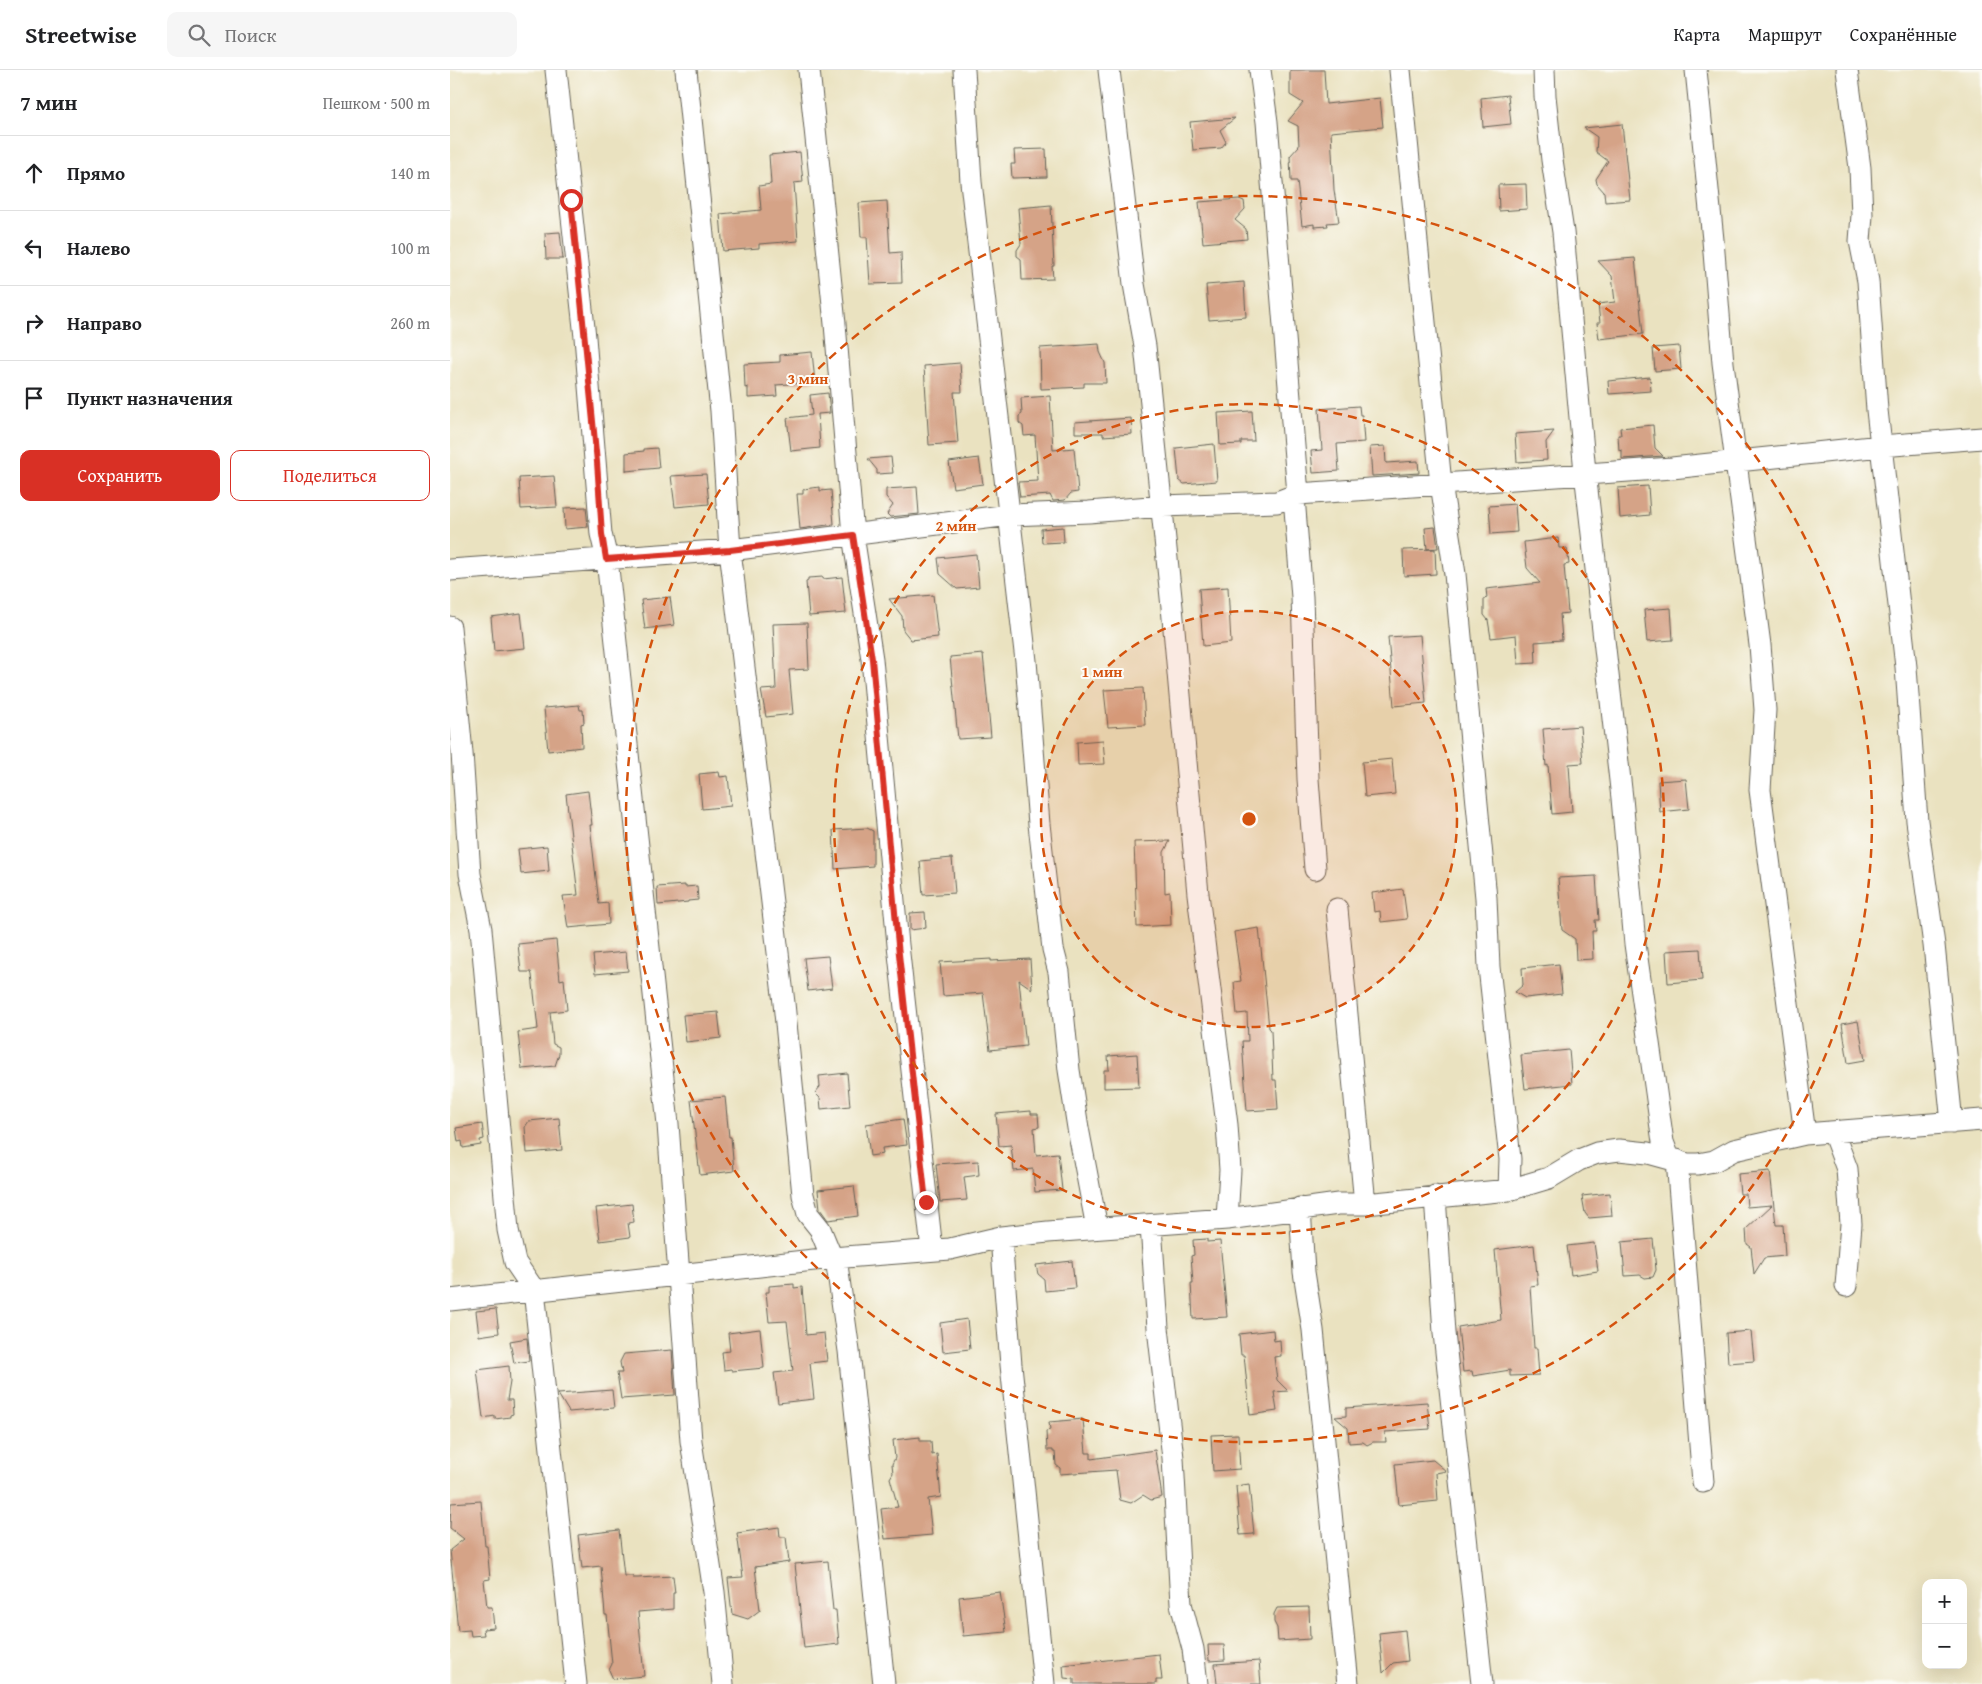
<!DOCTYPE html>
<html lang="ru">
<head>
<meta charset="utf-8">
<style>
  body { margin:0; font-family:"Gentium Book Plus",serif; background:#f6f6f6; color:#202124 }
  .controls { position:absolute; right:15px; bottom:15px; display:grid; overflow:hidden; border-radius:10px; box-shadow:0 5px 20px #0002 }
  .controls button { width:45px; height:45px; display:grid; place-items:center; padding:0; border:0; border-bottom:1px solid #e0e0e0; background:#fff; color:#202124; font:25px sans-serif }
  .stop { position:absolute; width:15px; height:15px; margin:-11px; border:4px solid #d93025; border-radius:50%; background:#fff }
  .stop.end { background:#d93025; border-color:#fff; box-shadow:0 1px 5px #0008 }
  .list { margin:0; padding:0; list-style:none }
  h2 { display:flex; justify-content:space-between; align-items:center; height:65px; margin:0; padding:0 20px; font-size:21px }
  h2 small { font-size:16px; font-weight:400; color:#757577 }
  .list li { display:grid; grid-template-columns:32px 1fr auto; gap:15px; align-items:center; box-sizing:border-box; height:75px; padding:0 20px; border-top:1px solid #e0e0e0 }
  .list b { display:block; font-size:19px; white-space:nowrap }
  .list em { font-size:16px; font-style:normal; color:#757577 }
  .actions { display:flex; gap:10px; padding:15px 20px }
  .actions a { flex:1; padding:11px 0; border:1px solid #d93025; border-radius:10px; text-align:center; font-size:18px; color:#d93025 }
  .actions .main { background:#d93025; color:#fff }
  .icon { flex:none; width:28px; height:28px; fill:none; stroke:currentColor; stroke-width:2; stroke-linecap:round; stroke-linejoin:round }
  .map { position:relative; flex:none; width:1532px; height:1614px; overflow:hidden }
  header { display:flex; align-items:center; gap:30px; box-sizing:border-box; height:70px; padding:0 25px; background:#fff; border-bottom:1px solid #e0e0e0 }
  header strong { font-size:24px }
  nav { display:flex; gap:28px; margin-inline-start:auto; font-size:18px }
  .search { width:350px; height:45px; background:#f6f6f6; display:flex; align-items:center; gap:12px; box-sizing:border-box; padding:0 18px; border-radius:10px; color:#757577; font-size:19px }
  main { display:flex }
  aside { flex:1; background:#fff }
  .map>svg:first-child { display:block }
  .building { fill:#d5a387 }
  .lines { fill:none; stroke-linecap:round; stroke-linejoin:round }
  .minor-casing { stroke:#646155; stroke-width:23 }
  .minor { stroke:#fff; stroke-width:21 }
  .route { stroke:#d93025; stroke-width:6 }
  .ring { fill:none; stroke:#d4530e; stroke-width:2.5; stroke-dasharray:9 6 }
  .centre { fill:#d4530e; stroke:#fdfcf7; stroke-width:2.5 }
  .ring-label { font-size:15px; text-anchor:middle; font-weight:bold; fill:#d4530e; stroke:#fdfcf7; stroke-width:4; stroke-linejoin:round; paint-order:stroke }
</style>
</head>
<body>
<header>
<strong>Streetwise</strong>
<div class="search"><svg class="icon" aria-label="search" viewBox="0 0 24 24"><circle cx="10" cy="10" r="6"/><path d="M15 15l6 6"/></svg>Поиск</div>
<nav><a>Карта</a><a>Маршрут</a><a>Сохранённые</a></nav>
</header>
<main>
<aside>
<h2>7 мин<small>Пешком · 500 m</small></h2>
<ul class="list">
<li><svg class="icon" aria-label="ahead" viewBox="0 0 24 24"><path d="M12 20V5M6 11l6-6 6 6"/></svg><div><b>Прямо</b></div><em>140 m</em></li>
<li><svg class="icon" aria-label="left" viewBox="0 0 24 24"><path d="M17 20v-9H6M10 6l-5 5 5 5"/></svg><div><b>Налево</b></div><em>100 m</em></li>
<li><svg class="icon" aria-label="right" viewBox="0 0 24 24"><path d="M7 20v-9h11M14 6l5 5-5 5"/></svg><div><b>Направо</b></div><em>260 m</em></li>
<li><svg class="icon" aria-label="arrive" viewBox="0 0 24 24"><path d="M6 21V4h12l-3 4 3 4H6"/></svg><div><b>Пункт назначения</b></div></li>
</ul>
<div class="actions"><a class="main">Сохранить</a><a>Поделиться</a></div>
</aside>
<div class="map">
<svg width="1532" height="1614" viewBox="0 0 1532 1614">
  <rect width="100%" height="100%" fill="#fdfcf7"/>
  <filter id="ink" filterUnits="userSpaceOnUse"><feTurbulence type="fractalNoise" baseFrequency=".02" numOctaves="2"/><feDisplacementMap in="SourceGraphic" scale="10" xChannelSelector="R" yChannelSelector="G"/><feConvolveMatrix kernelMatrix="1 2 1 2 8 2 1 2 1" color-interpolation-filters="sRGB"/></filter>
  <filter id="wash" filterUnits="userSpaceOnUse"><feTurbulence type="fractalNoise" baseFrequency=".0096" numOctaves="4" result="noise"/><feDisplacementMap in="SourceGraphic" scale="20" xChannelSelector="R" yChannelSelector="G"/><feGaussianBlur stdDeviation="1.12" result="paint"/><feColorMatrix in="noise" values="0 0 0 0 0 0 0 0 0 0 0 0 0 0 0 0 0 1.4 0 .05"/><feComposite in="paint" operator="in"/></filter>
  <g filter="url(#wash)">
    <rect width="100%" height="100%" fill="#eae2c0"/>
    <g id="blocks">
      <!-- building -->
      <path class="building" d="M 840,0 L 874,0 L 876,34 L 930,28 L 933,57 L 881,62 L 884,120 L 889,152 L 877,153 L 878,156 L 864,157 L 864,154 L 852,156 L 847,111 L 841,111 L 840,86 L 849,76 L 848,56 L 838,51 L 853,33 L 840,25 Z
        M 1058,25 L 1061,54 L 1033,57 L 1031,28 Z
        M 785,48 L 770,60 L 776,72 L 771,78 L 743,80 L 740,52 Z
        M 1172,54 L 1180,130 L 1155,132 L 1154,122 L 1147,114 L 1146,109 L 1158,91 L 1146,82 L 1147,67 L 1134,58 Z
        M 596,79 L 597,107 L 562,108 L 561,94 L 565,94 L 564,80 Z
        M 350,82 L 353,112 L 344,113 L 348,171 L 309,174 L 309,178 L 273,181 L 270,144 L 311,140 L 309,116 L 321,114 L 319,85 Z
        M 1076,114 L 1077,139 L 1049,141 L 1048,115 Z
        M 789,129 L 794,131 L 795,139 L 785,150 L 796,159 L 797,169 L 753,173 L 749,132 Z
        M 437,131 L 440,183 L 451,182 L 452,213 L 420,214 L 417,167 L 411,167 L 409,133 Z
        M 601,135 L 604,196 L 602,196 L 603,209 L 572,210 L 571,189 L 567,186 L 567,180 L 571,174 L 568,138 Z
        M 110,162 L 113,189 L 96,189 L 95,163 Z
        M 1185,188 L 1193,264 L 1149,269 L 1147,253 L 1150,253 L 1148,234 L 1165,232 L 1162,206 L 1148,191 Z
        M 794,212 L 796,247 L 759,250 L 756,215 Z
        M 649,274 L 650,282 L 655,293 L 656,313 L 634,313 L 634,317 L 591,319 L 590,278 Z
        M 1229,276 L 1231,299 L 1205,301 L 1203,278 Z
        M 362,282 L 365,312 L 326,315 L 327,326 L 298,328 L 298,317 L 295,318 L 294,294 L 330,292 L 330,285 Z
        M 510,293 L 512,322 L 504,322 L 508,373 L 479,375 L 474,296 Z
        M 1200,307 L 1201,321 L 1159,324 L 1158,311 Z
        M 378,323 L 380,343 L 368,344 L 370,378 L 341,381 L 337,348 L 362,345 L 360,325 Z
        M 600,326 L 603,380 L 624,378 L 628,422 L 621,423 L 615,430 L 603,431 L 600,425 L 570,427 L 568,412 L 588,411 L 585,365 L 574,366 L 573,356 L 569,353 L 569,346 L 572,344 L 571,328 Z
        M 909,336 L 910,345 L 912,345 L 914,372 L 887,374 L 889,401 L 863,403 L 861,381 L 872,380 L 869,339 Z
        M 802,341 L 804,371 L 791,371 L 791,374 L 770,375 L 768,343 Z
        M 681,348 L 682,364 L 653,366 L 653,363 L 625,363 L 625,352 Z
        M 1203,355 L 1205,378 L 1213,386 L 1172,389 L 1172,380 L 1169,381 L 1168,365 L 1171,365 L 1170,358 Z
        M 1104,361 L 1096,372 L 1097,390 L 1067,392 L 1065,364 Z
        M 764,374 L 767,411 L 734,414 L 729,410 L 726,378 Z
        M 935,376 L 936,393 L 968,391 L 969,403 L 922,406 L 920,377 Z
        M 207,378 L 209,398 L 176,401 L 176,383 L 194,381 L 194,379 Z
        M 441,387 L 443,403 L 427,404 L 427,400 L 418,389 Z
        M 529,388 L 533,414 L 503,418 L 499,392 Z
        M 256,404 L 259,434 L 225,437 L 221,406 Z
        M 104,406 L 107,437 L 71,439 L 69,408 Z
        M 1198,416 L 1200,445 L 1170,448 L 1168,418 Z
        M 370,417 L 370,421 L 381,420 L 384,454 L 350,459 L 347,424 L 353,424 L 353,419 Z
        M 467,417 L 469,444 L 440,447 L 437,444 L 443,435 L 436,427 L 436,419 Z
        M 1065,434 L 1067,462 L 1041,464 L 1039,436 Z
        M 136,437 L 138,457 L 115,459 L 114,438 Z
        M 613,457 L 614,472 L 592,473 L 591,459 Z
        M 985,457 L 988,478 L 977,479 L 975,458 Z
        M 1108,468 L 1109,478 L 1117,478 L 1119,494 L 1114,495 L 1118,543 L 1110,544 L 1112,570 L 1085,572 L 1086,593 L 1068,594 L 1066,565 L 1041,568 L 1038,550 L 1034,545 L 1034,529 L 1037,528 L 1036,519 L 1090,513 L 1077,498 L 1074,472 Z
        M 985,479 L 986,504 L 954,506 L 953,480 Z
        M 526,484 L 529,517 L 507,519 L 490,504 L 488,488 Z
        M 373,507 L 373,509 L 392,507 L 396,543 L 359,546 L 356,512 L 358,511 L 358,508 Z
        M 778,517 L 781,573 L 753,576 L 749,519 Z
        M 483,525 L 488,567 L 461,570 L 453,560 L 452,546 L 439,529 Z
        M 220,527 L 224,555 L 195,559 L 191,530 Z
        M 1221,538 L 1223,570 L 1197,572 L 1194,540 Z
        M 71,543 L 75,578 L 44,581 L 41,547 Z
        M 357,553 L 359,599 L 339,600 L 343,644 L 316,647 L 311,620 L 326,619 L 323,554 Z
        M 970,565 L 976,633 L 944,636 L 938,567 Z
        M 533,584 L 541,667 L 508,669 L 500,587 Z
        M 693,618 L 695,655 L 658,657 L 654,620 Z
        M 129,635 L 130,640 L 133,640 L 134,653 L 131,654 L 132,677 L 98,681 L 94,638 Z
        M 1130,656 L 1133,693 L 1119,694 L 1122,742 L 1102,744 L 1098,695 L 1096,696 L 1093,659 Z
        M 653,670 L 655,694 L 628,695 L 627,672 Z
        M 942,689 L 945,724 L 915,727 L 912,692 Z
        M 269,702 L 270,707 L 278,706 L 281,736 L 252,739 L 249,704 Z
        M 1236,709 L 1239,739 L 1210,742 L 1208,711 Z
        M 138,721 L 142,755 L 140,755 L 149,834 L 158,833 L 159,854 L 118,858 L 113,826 L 128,825 L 116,724 Z
        M 417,758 L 423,761 L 423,796 L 385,799 L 383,760 Z
        M 720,771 L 714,782 L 715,823 L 720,822 L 721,855 L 687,857 L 684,772 Z
        M 97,776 L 99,801 L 71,804 L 68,779 Z
        M 502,788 L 505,823 L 473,825 L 470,791 Z
        M 1146,806 L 1149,850 L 1145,850 L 1146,861 L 1142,861 L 1143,889 L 1126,890 L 1125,869 L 1112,860 L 1108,808 Z
        M 235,815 L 235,817 L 247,816 L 248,830 L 238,831 L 238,832 L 208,835 L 207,817 Z
        M 953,819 L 957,849 L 931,852 L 930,841 L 924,842 L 922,823 Z
        M 475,842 L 476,858 L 460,860 L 460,843 Z
        M 809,858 L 819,958 L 821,960 L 823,1010 L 826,1010 L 828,1039 L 797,1041 L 792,971 L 798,971 L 797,943 L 787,944 L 784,912 L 791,911 L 784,862 Z
        M 106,870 L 110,910 L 114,909 L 117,940 L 100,942 L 103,974 L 109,977 L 109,984 L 105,996 L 72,999 L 68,962 L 88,959 L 82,905 L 81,902 L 71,902 L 68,874 Z
        M 1250,879 L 1252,910 L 1218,913 L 1216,881 Z
        M 176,882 L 178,901 L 145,904 L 143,885 Z
        M 378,886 L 382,918 L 358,921 L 354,888 Z
        M 541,889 L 541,891 L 580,889 L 582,919 L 569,910 L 576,976 L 540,980 L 533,923 L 493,926 L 490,892 Z
        M 1109,894 L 1112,924 L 1075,928 L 1065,922 L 1073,915 L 1072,898 Z
        M 268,942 L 271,968 L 236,972 L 233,945 Z
        M 1408,951 L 1415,990 L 1398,993 L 1392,954 Z
        M 1119,980 L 1122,1014 L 1075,1019 L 1071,985 Z
        M 687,984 L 689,1017 L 654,1018 L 654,1000 L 659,1000 L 658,986 Z
        M 397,1003 L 400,1036 L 371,1039 L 370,1028 L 365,1023 L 370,1017 L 369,1006 Z
        M 275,1027 L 279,1067 L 281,1067 L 284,1101 L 250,1105 L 241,1030 Z
        M 581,1041 L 581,1044 L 588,1044 L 589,1057 L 584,1058 L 586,1085 L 608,1083 L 612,1120 L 585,1122 L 583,1099 L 564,1101 L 561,1075 L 549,1076 L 546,1044 Z
        M 109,1048 L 112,1080 L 77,1083 L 75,1057 L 79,1051 Z
        M 453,1049 L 457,1075 L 432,1078 L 433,1084 L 420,1086 L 416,1054 Z
        M 32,1054 L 34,1069 L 30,1070 L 31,1075 L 13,1078 L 12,1071 L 8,1072 L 6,1058 Z
        M 528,1091 L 529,1105 L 514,1107 L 517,1130 L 490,1132 L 486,1094 Z
        M 1320,1101 L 1326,1155 L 1333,1155 L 1335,1186 L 1314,1188 L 1304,1204 L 1301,1177 L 1297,1174 L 1296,1159 L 1322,1135 L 1297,1137 L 1296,1124 L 1290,1124 L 1288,1104 Z
        M 404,1116 L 408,1146 L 378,1150 L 370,1139 L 368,1120 Z
        M 1160,1123 L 1162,1146 L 1139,1148 L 1135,1143 L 1132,1126 Z
        M 182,1134 L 184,1152 L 178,1153 L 180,1167 L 150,1171 L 146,1138 Z
        M 757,1169 L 757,1172 L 770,1171 L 777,1247 L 743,1249 L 741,1213 L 743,1213 L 741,1186 L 744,1185 L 743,1170 Z
        M 1203,1169 L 1206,1200 L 1203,1207 L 1195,1208 L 1190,1205 L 1175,1206 L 1172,1172 Z
        M 1144,1173 L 1148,1201 L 1121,1205 L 1117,1176 Z
        M 1084,1175 L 1088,1215 L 1080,1216 L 1084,1278 L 1087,1278 L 1089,1305 L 1060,1306 L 1060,1300 L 1023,1306 L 1022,1301 L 1013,1302 L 1008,1257 L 1051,1250 L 1045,1180 Z
        M 622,1191 L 625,1218 L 595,1221 L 594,1209 L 588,1204 L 586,1195 Z
        M 344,1214 L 344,1218 L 352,1217 L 356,1265 L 374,1263 L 377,1291 L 360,1293 L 364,1329 L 328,1333 L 324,1303 L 343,1301 L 337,1251 L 319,1252 L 316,1222 L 319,1222 L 319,1216 Z
        M 46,1239 L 49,1263 L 29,1266 L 26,1241 Z
        M 517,1249 L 520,1279 L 493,1282 L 490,1253 Z
        M 310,1259 L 314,1298 L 282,1301 L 281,1299 L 274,1300 L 272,1282 L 280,1281 L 278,1263 Z
        M 823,1260 L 824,1271 L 830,1270 L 831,1286 L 824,1287 L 827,1310 L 838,1321 L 824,1322 L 827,1341 L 800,1345 L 794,1285 L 791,1285 L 789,1264 Z
        M 1301,1261 L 1304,1291 L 1278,1293 L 1276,1263 Z
        M 77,1268 L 79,1291 L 64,1293 L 60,1271 Z
        M 222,1280 L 225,1325 L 171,1329 L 167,1303 L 172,1303 L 170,1292 L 174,1284 Z
        M 59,1296 L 60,1312 L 57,1330 L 62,1330 L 63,1344 L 60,1345 L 60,1347 L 45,1349 L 45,1346 L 33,1348 L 27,1300 Z
        M 162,1320 L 164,1338 L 119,1342 L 108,1324 Z
        M 977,1332 L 980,1359 L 935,1362 L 936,1372 L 923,1372 L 917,1375 L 913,1372 L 899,1373 L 898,1358 L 885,1347 L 896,1346 L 896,1338 Z
        M 633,1349 L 636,1383 L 641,1383 L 641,1389 L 705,1380 L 712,1427 L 701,1430 L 693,1425 L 681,1433 L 670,1430 L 666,1400 L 610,1404 L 610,1398 L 606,1395 L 605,1382 L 603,1382 L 603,1380 L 597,1380 L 596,1361 L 600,1360 L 599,1352 Z
        M 788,1364 L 790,1399 L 763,1401 L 761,1365 Z
        M 470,1367 L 470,1371 L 481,1371 L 482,1385 L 487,1384 L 491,1427 L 478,1429 L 482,1465 L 435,1469 L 431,1439 L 448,1437 L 440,1408 L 443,1403 L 442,1394 L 445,1388 L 443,1370 Z
        M 983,1390 L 996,1401 L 986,1403 L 988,1431 L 949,1435 L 945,1394 Z
        M 799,1414 L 804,1464 L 790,1465 L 786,1416 Z
        M 31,1431 L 35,1476 L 37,1476 L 40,1509 L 34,1510 L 37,1537 L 42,1537 L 44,1558 L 33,1559 L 34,1565 L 21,1566 L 20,1560 L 8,1561 L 0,1480 L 14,1469 L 0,1458 L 1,1433 Z
        M 329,1457 L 330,1467 L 336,1467 L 339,1492 L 305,1497 L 310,1540 L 298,1549 L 282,1544 L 278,1508 L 293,1507 L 287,1463 Z
        M 169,1460 L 174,1506 L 183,1506 L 183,1508 L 188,1508 L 223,1506 L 225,1523 L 223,1523 L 223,1539 L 188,1542 L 194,1606 L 163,1609 L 159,1600 L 162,1594 L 157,1545 L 155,1545 L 151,1496 L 132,1498 L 128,1465 Z
        M 378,1491 L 383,1540 L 386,1540 L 389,1574 L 354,1578 L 345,1494 Z
        M 550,1522 L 556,1562 L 513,1566 L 509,1527 Z
        M 859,1537 L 860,1569 L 828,1571 L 827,1558 L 824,1552 L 824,1544 L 827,1538 Z
        M 955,1560 L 958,1591 L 943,1593 L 933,1603 L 929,1563 Z
        M 758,1575 L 774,1575 L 775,1590 L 759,1591 Z
        M 709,1584 L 712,1610 L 706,1610 L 706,1614 L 624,1614 L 624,1609 L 614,1608 L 613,1595 Z
        M 809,1591 L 811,1614 L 767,1614 L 765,1594 Z"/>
    </g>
  </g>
  <g filter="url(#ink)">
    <use href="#blocks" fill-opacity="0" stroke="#646155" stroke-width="1"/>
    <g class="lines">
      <defs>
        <path id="minor" d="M 106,0 L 135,267 L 151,464 L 157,489 L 218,1054 L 241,1371 L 264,1522 L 273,1614
          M 236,0 L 271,341 L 280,480 L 334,933 L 353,1125 L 358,1144 L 370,1159 L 382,1188
          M 359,0 L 385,254 L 403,465 L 422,589 L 448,875 L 482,1180
          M 514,0 L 521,112 L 576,591 L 589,754 L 603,879 L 609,902 L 619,1000 L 628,1058 L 647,1158
          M 659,0 L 684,214 L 695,276 L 722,537 L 748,824 L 777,1055 L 780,1100 L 777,1149
          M 810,0 L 817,52 L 848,424
          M 950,0 L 991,414 L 1005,504 L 1036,828 L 1039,897 L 1060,1089 L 1059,1120
          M 1094,0 L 1095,26 L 1102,90 L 1113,162 L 1135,402 L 1172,728 L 1185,874 L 1213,1072 L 1219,1088
          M 1246,0 L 1263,170 L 1273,293 L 1310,575 L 1315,640 L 1310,720 L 1355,1064
          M 1397,0 L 1410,98 L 1412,145 L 1410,171 L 1418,211 L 1427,340 L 1456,597 L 1467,751 L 1484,875 L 1502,1053
          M 844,427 L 852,527 L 858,709 L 865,799
          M 0,500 L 280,480 L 560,445 L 639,442 L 712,436 L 827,432 L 848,424 L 1222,398 L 1431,376 L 1532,368
          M 0,557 L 12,683 L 20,804 L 31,859 L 58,1160 L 65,1192 L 84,1220 L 126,1614
          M 887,839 L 915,1134
          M 1383,1062 L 1397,1099 L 1401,1154 L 1396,1216
          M 1227,1090 L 1253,1412
          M 985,1126 L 994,1263 L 1032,1614
          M 850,1138 L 854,1202 L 863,1260 L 898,1614
          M 701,1156 L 708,1258 L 723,1388 L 731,1534 L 743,1579 L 747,1614
          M 551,1167 L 561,1295 L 594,1614
          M 386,1188 L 399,1281 L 434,1614
          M 0,1230 L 382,1188 L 500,1179 L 551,1167 L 598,1162 L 777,1149 L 888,1134 L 915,1134 L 1059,1120 L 1099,1108 L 1129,1090 L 1147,1083 L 1169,1080 L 1198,1083 L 1238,1094 L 1248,1094 L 1264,1091 L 1284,1080 L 1355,1064 L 1532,1050"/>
      </defs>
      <!-- minor casing -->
      <use href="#minor" class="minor-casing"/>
      <!-- minor -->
      <use href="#minor" class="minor"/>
    </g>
  </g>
  <g class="lines" filter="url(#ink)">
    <!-- route -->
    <path class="route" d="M 121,130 L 147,392 L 152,464 L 156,489 L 280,480 L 403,465 L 422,589 L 448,875 L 476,1132"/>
  </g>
  <!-- distance rings -->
  <circle cx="799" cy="749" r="208" fill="#d4530e" fill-opacity=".12"/>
  <g class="ring">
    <circle cx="799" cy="749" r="208"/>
    <circle cx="799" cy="749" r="415"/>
    <circle cx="799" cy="749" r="623"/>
  </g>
  <circle cx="799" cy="749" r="8" class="centre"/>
  <g class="ring-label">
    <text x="358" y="314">3 мин</text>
    <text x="506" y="461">2 мин</text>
    <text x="652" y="607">1 мин</text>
  </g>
</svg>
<div class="controls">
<button>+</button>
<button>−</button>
</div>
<div class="stop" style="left:121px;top:130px"></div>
<div class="stop end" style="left:476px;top:1132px"></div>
</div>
</main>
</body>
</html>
